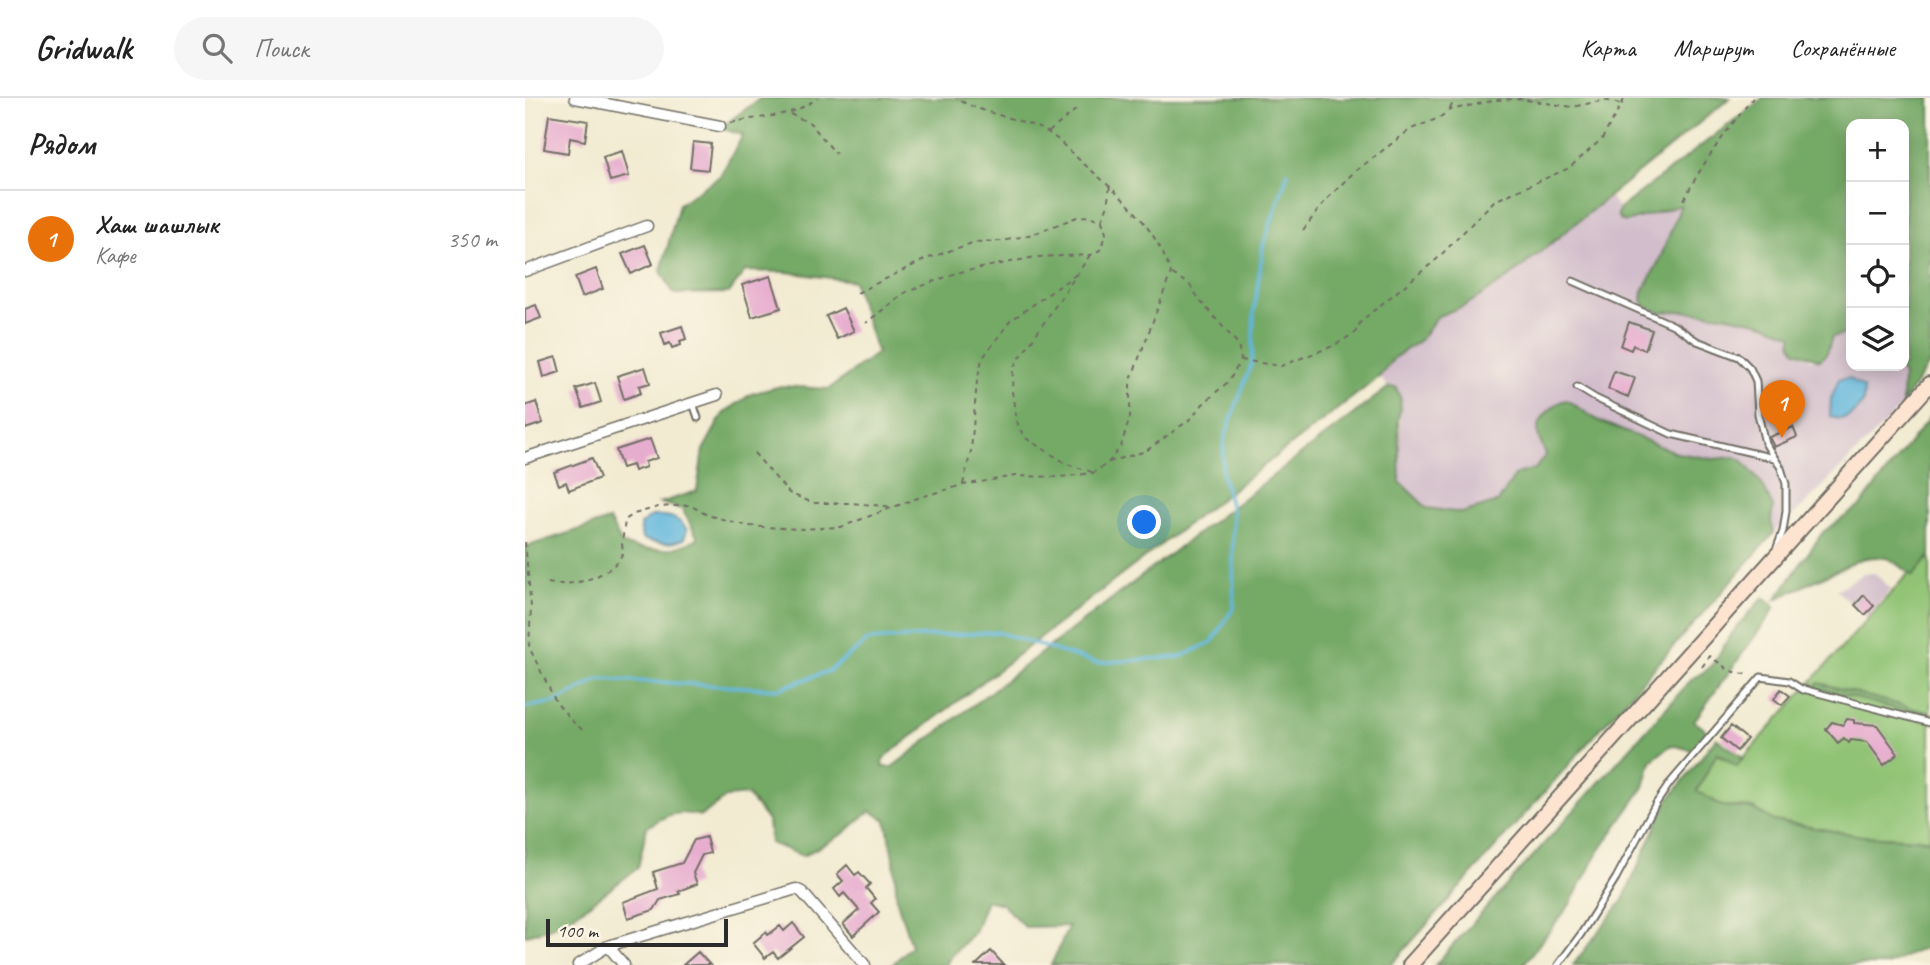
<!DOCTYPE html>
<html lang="ru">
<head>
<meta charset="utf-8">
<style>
  body { margin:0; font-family:Caveat,sans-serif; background:#f6f6f6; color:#222 }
  .controls { position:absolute; right:21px; top:21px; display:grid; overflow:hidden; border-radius:14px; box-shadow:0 4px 18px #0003 }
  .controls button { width:63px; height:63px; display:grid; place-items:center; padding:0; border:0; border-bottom:2px solid #e0e0e0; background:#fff; color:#222; font:35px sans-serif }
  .scale { position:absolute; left:21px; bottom:18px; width:182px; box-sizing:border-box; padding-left:7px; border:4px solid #2b2b2b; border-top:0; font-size:19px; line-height:24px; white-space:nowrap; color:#2b2b2b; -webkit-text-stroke:5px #fcf5e5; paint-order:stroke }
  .you { position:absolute; left:620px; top:425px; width:24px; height:24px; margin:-18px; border:5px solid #fff; border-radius:50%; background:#1a73e8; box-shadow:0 0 0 10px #1a73e833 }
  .badge { display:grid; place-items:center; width:46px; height:46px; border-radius:50%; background:#db2777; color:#fff; font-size:23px; font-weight:700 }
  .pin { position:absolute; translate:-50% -58px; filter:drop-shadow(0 2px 4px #0008) }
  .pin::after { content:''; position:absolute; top:37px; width:24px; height:21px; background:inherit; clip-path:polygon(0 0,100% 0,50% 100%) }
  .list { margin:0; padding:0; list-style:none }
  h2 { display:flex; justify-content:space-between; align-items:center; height:91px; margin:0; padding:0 28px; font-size:30px }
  h2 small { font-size:23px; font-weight:400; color:#767676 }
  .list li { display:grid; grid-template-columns:46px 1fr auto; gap:21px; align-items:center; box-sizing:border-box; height:98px; padding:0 28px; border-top:2px solid #e0e0e0 }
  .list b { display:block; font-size:26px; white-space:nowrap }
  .list p { margin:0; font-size:23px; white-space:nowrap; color:#767676 }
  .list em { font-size:23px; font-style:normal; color:#767676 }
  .icon { flex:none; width:38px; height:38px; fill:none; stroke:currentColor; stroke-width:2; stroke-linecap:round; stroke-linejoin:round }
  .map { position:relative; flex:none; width:1405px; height:867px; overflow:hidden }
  header { display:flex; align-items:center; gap:42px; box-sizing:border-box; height:98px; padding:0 35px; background:#fff; border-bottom:2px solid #e0e0e0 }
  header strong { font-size:33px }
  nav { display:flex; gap:38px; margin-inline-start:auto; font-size:24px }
  .search { width:490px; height:63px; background:#f6f6f6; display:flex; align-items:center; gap:18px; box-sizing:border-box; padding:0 24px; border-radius:38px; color:#767676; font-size:26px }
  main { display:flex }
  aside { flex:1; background:#fff }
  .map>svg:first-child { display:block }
  .industrial { fill:#d1bdcb }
  .green { fill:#90c374; stroke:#5e7750; stroke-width:2 }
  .forest { fill:#74a966; stroke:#506a48; stroke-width:2 }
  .water { fill:#5fb6dc; stroke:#457084; stroke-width:2 }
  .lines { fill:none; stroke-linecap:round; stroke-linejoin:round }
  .stream { stroke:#5fb6dc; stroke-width:3.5 }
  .building { fill:#e7adcf }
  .service-casing { stroke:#716e65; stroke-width:9 }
  .minor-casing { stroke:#716e65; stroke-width:13 }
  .secondary-casing { stroke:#716e65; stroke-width:18 }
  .path { stroke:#716e65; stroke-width:2; stroke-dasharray:5 5; stroke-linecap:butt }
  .service { stroke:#fff; stroke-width:5 }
  .minor { stroke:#fff; stroke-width:10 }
  .secondary { stroke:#fde4d1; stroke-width:14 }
</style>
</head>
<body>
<header>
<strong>Gridwalk</strong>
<div class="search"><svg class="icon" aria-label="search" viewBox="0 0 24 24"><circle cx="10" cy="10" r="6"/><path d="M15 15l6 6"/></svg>Поиск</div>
<nav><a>Карта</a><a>Маршрут</a><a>Сохранённые</a></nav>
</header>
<main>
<aside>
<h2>Рядом<small></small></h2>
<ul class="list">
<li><span class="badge" style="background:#e8710a">1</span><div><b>Хаш шашлык</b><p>Кафе</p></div><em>350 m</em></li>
</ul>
</aside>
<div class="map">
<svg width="1405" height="867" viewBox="0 0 1405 867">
  <rect width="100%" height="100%" fill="#fcf5e5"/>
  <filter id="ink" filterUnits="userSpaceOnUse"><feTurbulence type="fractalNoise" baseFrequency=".0143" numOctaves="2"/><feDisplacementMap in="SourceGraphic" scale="14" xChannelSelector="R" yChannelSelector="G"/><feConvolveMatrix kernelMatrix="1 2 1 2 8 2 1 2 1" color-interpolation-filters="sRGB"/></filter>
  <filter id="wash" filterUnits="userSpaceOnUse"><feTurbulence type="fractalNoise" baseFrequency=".00686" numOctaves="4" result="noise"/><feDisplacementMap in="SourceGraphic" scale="28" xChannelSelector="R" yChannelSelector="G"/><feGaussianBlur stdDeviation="1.57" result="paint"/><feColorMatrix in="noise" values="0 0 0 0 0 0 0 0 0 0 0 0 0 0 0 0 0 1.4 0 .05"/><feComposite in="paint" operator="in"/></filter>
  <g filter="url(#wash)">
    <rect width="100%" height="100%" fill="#f2ebd2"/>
    <!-- industrial -->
    <path class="industrial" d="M 1084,98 L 1094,111 L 1092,117 L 1095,122 L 1101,124 L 1157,106 L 1134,162 L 1119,193 L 1117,203 L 1121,209 L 1198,217 L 1237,225 L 1268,237 L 1267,245 L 1271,254 L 1286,261 L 1295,262 L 1302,255 L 1307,239 L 1326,234 L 1326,268 L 1373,268 L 1377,277 L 1377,308 L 1286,400 L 1249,435 L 1246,423 L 1248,409 L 1237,386 L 1217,362 L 1210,359 L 1188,361 L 1152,355 L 1074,323 L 1042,302 L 1012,334 L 1021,356 L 1010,371 L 990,376 L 973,404 L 937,415 L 902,410 L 875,384 L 875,301 L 871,289 L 863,289 L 854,278 L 869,260 L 894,242 L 913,218 L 941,207 L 982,181 Z
      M 1349,475 L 1366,491 L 1342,519 L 1311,492 L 1338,476 Z"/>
    <!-- green -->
    <path class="green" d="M 1405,451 L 1405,741 L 1334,738 L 1249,723 L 1228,710 L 1198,708 L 1172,693 L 1191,656 L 1212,667 Z"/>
    <!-- forest -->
    <path class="forest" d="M 236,0 L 1205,0 L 982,181 L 941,207 L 913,218 L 895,242 L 869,260 L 854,279 L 360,659 L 357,664 L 358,669 L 367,669 L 864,289 L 871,289 L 876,302 L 873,322 L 875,384 L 902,410 L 937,415 L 973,404 L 991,376 L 1010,371 L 1021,356 C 1018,350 1013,341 1013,334 C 1012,321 1030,304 1042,302 L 1074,323 L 1152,355 L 1188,361 L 1210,359 L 1217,362 L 1237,386 L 1248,409 L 1246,423 L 1249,435 L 866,867 L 526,867 L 544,828 L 500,829 L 477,806 L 461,802 L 449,834 L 426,858 L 421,867 L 367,867 L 386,848 L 372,803 L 369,762 L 361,722 L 345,713 L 318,736 L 278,758 L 245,745 L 243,723 L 222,697 L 202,699 L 176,718 C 151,712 143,716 122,729 L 113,770 C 81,793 39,831 0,837 L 0,449 L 84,422 L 97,446 C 122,455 150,454 173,440 L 157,411 L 135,405 L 172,393 L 178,352 L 198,316 L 226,296 L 256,288 L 304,291 L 352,255 L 328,183 L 261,174 L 220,173 L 204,195 L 149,196 L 136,173 L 154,106 L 195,78 L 218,37 L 195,30 Z
      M 1238,0 L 1405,0 L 1405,264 L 1377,306 L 1378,277 L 1373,268 L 1379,268 L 1379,26 L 1326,26 L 1326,234 L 1307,239 L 1302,255 L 1295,262 L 1271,253 L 1266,245 L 1268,237 L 1237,225 L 1198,217 L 1158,213 L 1136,214 L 1121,209 L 1117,203 L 1118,193 L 1134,163 L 1156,107 L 1101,124 L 1095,122 L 1092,117 L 1094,111 Z
      M 1405,319 L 1405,458 L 1388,478 C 1368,462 1362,455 1336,461 L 1251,501 L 1298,434 L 1335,408 Z
      M 1238,500 L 1250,508 L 1246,516 L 1169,623 L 1185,635 L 1166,652 L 1146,647 L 1126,663 L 1119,689 L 1072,756 L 1044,808 L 998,867 L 910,867 L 1168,580 C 1194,568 1192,554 1208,534 C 1217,522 1228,511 1238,500 Z
      M 1294,585 L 1405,615 L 1405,620 L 1292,590 L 1291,587 Z
      M 1191,640 L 1218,659 L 1212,668 L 1192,655 L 1172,693 L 1197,708 L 1228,711 L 1249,723 L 1338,738 L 1405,742 L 1405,849 L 1403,848 L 1362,867 L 1048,867 L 1098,802 L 1142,704 Z"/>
    <!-- water -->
    <path class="water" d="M 1324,280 L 1339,290 L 1338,305 C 1328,316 1320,326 1305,318 L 1306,301 L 1314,281 Z
      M 127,418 C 142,417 153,418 162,432 L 159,441 C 146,447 130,446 117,441 L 115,427 Z"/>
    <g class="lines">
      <!-- stream -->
      <path class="stream" d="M 0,609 L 31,604 L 75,581 L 253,591 L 304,573 L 344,542 L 472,534 L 571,565 L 655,559 L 687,544 L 709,509 L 707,414 L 697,376 L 699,341 L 727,264 L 729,214 L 738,148 L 763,74"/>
    </g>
    <g id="blocks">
      <!-- building -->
      <path class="building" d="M 24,17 L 63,23 L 60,43 L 45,40 L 43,55 L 19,51 Z
        M 168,44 L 186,46 L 183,72 L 165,70 Z
        M 97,53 L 104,78 L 85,83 L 78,59 Z
        M 120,147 L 128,166 L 106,176 L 97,156 Z
        M 71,171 L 78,191 L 57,199 L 50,179 Z
        M 246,178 L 256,210 L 227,219 L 217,187 Z
        M 11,207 L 16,220 L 0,226 L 0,211 Z
        M 318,210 L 329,233 L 312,241 L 301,218 Z
        M 1104,224 L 1127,232 L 1120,252 L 1108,247 L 1106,252 L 1096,248 Z
        M 157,228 L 161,241 L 155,243 L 156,247 L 147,250 L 145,245 L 140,247 L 136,235 Z
        M 31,259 L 35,274 L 19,279 L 15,264 Z
        M 120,269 L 125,285 L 114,288 L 116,295 L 99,301 L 92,278 Z
        M 1089,273 L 1110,280 L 1103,299 L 1083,291 Z
        M 70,285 L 76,304 L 58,310 L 51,291 Z
        M 11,304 L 18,325 L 0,331 L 0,308 Z
        M 1268,329 L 1272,339 L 1249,349 L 1244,339 Z
        M 125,341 L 132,360 L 120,364 L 121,369 L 109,373 L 107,367 L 97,370 L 91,352 Z
        M 67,360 L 75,380 L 44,392 L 41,384 L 34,387 L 29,374 Z
        M 1339,497 L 1349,508 L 1340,517 L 1330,507 Z
        M 1256,591 L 1265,598 L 1257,607 L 1249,601 Z
        M 1322,621 L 1329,622 L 1329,625 L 1352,627 L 1373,656 L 1359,667 L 1342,644 L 1326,642 L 1324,645 L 1319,640 L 1313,645 L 1301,631 L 1307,624 L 1318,627 Z
        M 1206,628 L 1222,641 L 1212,653 L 1196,640 Z
        M 181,739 L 185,755 L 177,757 L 168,775 L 172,786 L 153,793 L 155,796 L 135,802 L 129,812 L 103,820 L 98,804 L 133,791 L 128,774 L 157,765 L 169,742 Z
        M 322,767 L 330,777 L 334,774 L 345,786 L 341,790 L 350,801 L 346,805 L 354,814 L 328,838 L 318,826 L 334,812 L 319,795 L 315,799 L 309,791 L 318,783 L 312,776 Z
        M 268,825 L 279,839 L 253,860 L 248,854 L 240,860 L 228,845 L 241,834 L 243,837 L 255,828 L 259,833 Z
        M 466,853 L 479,867 L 451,867 Z
        M 173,854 L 185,867 L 158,867 Z"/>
    </g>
  </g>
  <g filter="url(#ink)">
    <use href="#blocks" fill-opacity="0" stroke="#716e65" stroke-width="2"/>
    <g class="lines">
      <defs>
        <path id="service" d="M 1048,183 L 1148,227 L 1172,243 L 1214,259 L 1225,270 L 1231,283 L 1233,316 L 1240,345 L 1256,370 L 1261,386 L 1261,413 L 1258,433 L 1251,452
          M 1052,289 L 1070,300 L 1146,336 L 1249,360
          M 168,305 L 173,320
          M 1278,591 L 1405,625
          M 1033,867 L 1056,836 L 1091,780 L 1130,707 L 1145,685 L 1236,579 L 1264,583 L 1278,592"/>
        <path id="minor" d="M 50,0 L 195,28
          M 0,173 L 122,128
          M 0,360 L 192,297
          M 83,848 L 99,867
          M 53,867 L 83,848 L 271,791 L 277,794 L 340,867"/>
        <path id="secondary" d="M 885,867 L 1405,286"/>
      </defs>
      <!-- service casing -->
      <use href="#service" class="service-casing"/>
      <!-- minor casing -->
      <use href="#minor" class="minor-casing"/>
      <!-- secondary casing -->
      <use href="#secondary" class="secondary-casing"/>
      <!-- path -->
      <path class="path" d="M 925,11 L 930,0
        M 265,16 L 285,25 L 311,56
        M 206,25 C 236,17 266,21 292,0
        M 524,34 L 553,10
        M 1159,102 C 1177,65 1202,32 1228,0
        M 577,122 L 582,109 L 585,87
        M 778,132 L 801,102 L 828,75 L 886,31 L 914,20 L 925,12 L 971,2 L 995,1 L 1047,9 L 1080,2 L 1095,6
        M 565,157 L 488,270 L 487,293 L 491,322 L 499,339 L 542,366 L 567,374
        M 332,195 L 401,161 L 450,144 L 478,143 L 508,136 L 552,119 L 565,118 L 577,123 L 581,135 L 575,152 L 565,157 L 510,159 L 431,175 L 379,195 L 341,225
        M 716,262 L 756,268 L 808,248 L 830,235 L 836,223 L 912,161 L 969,103 L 1044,70 L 1077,41 L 1100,0
        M 229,355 L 264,395 L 288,405 L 327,405 L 369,409
        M 584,364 L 621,353 L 664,322 L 679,305 L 704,283 L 716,262 L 713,246 L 676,204 L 665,187 L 646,175
        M 438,386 L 446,353 L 452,283 L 457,261 L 485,223 L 553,175
        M 0,444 L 6,509 L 4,549 L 31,604 L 47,623 L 61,635
        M 23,485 C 46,490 89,478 98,454 L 97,446 L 100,422 L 109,416 L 133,409 L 165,407 L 182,417 L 223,428 L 274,431 L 316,429 L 395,399 L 438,387 L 490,378 L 535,379 L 568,375 L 583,365 L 596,348 L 605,319 L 605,284 L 646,175 C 627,121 592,95 551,59 C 542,51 533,40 522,34 C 494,19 458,17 431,0
        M 1177,569 L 1185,558 L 1205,573 L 1225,577"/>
      <!-- service -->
      <use href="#service" class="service"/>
      <!-- minor -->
      <use href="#minor" class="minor"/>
      <!-- secondary -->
      <use href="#secondary" class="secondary"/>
    </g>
  </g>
</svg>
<div class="controls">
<button>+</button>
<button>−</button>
<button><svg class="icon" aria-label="locate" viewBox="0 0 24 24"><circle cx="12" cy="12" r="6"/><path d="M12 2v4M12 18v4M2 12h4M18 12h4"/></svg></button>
<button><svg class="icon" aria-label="layers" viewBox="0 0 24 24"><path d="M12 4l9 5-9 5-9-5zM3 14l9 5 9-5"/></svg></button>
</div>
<div class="scale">100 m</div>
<div class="you"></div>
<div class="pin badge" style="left:1257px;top:340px;background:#e8710a">1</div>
</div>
</main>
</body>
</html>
